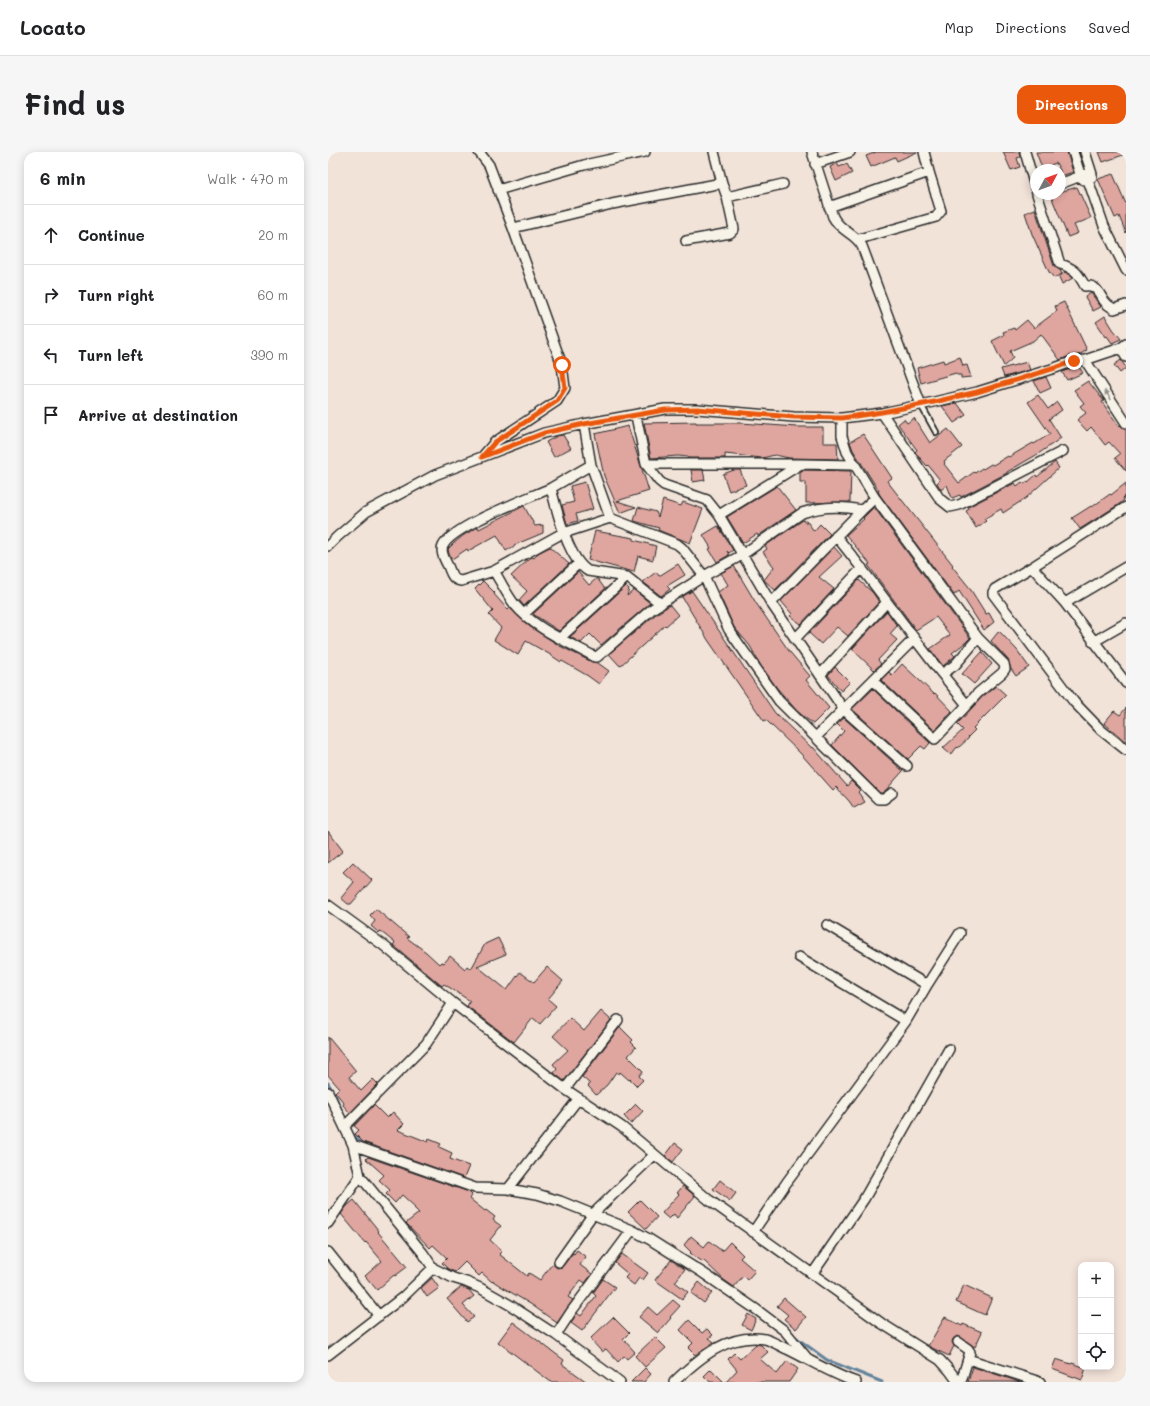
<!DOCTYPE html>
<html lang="en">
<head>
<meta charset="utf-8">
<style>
  body { margin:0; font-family:Mali,sans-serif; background:#f6f6f6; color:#202124 }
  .controls { position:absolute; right:12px; bottom:12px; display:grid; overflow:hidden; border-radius:8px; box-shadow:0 2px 10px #0003 }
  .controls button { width:36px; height:36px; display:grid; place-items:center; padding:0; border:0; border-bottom:1px solid #e0e0e0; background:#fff; color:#202124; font:20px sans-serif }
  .compass { position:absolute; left:702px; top:12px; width:36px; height:36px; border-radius:50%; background:#fff; box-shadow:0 2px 10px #0003; rotate:49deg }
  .stop { position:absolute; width:12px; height:12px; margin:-9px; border:3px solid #ea580c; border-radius:50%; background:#fff }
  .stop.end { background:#ea580c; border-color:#fff; box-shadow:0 1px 4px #0008 }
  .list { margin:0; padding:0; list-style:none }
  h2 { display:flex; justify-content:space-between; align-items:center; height:52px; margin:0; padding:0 16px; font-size:17px }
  h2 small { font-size:13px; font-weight:400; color:#757577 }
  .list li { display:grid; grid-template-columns:26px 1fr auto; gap:12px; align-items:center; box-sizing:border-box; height:60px; padding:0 16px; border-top:1px solid #e0e0e0 }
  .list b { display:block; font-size:15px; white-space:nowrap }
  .list em { font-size:13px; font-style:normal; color:#757577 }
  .icon { flex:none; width:22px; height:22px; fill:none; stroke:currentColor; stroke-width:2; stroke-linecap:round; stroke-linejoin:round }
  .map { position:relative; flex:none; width:798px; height:1230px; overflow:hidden; border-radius:12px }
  header { display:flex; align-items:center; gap:24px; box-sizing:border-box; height:56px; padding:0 20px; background:#fff; border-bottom:1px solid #e0e0e0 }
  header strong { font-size:19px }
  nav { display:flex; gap:22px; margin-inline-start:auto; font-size:14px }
  .intro { display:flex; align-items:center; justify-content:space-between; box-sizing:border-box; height:96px; padding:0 24px }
  h1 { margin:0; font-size:28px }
  .button { padding:10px 18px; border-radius:12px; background:#ea580c; color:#fff; font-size:14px; font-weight:700 }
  main { display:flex; gap:24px; padding:0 24px }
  aside { flex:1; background:#fff; border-radius:12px; box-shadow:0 2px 10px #0003 }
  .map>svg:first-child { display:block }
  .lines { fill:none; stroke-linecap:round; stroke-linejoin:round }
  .stream { stroke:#63849c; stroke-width:3 }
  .building { fill:#dfa59f; stroke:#2b2b2b }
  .lane-casing { stroke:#2b2b2b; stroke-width:8 }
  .street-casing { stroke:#2b2b2b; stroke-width:12 }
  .lane { stroke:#f7f3e8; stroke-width:4.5 }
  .street { stroke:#f7f3e8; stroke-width:9 }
  .oneway { fill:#918f8a }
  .route { stroke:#ea580c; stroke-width:5 }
</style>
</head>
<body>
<header>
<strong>Locato</strong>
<nav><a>Map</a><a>Directions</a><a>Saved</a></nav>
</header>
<div class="intro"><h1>Find us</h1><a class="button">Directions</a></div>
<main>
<aside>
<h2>6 min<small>Walk · 470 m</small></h2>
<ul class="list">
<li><svg class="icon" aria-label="ahead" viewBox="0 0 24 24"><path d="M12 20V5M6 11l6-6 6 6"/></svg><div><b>Continue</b></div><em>20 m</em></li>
<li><svg class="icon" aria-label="right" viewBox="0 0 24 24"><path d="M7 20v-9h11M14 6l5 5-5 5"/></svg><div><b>Turn right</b></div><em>60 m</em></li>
<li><svg class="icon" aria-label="left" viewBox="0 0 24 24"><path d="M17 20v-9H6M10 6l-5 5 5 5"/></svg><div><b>Turn left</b></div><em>390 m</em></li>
<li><svg class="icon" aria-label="arrive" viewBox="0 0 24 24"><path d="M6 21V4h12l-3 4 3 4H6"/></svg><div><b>Arrive at destination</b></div></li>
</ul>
</aside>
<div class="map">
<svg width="798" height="1230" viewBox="0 0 798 1230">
  <rect width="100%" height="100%" fill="#f2e3d9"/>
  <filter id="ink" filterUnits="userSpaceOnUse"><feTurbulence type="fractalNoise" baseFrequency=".025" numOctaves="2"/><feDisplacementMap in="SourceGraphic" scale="8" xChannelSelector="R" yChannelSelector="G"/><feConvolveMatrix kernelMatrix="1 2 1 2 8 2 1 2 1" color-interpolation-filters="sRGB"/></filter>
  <g filter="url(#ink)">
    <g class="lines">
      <!-- stream -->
      <path class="stream" d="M 0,931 L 8,945 L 17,966
        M 21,975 L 26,984 L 36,994
        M 466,1184 L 499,1208 L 554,1230"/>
    </g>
    <!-- building -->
    <path class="building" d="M 548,0 L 589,0 L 569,9 L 567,5 L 543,15 L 538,4 Z
      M 675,0 L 691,0 L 692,5 L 689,6 L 692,15 L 683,18 Z
      M 708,0 L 739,0 L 745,20 L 733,24 L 732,18 L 728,11 L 714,16 Z
      M 771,0 L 798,0 L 798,2 L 775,10 Z
      M 509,11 L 511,15 L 519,12 L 524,21 L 508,29 L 502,15 Z
      M 785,22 L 798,52 L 798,81 L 791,64 L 787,66 L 770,27 Z
      M 749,35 L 763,66 L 746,73 L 750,81 L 740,85 L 723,44 L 732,42 L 732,40 Z
      M 707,57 L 726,114 L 732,118 L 734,122 L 726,126 L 721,120 L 704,82 L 697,61 Z
      M 737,120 L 745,126 L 734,132 L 731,125 Z
      M 763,141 L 773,155 L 765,159 L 757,145 Z
      M 736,150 L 759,198 L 751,203 L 744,203 L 732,208 L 713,182 L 705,189 L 682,199 L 685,206 L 676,214 L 664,189 L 676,183 L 675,180 L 686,176 L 687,178 L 699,168 L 706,176 L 729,159 L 727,154 Z
      M 777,164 L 785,177 L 793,187 L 784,191 L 779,184 L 778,185 L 768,170 Z
      M 632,205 L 635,214 L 639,213 L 643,225 L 633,226 L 633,223 L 629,223 L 628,221 L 593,231 L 589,216 L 615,208 L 616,211 Z
      M 793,208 L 798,216 L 792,221 L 786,213 Z
      M 699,210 L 702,218 L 676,225 L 673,217 Z
      M 747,215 L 751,215 L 755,221 L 739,228 L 734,220 Z
      M 718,225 L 723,236 L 712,241 L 706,229 Z
      M 760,229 L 776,249 L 774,250 L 791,274 L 792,273 L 798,277 L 798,319 L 787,306 L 792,302 L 781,290 L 777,293 L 763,275 L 759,279 L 749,268 L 758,261 L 752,254 L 756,251 L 746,238 Z
      M 710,243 L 720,257 L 729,250 L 734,258 L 721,267 L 733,286 L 710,302 L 679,320 L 679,321 L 633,345 L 632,343 L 624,346 L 619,333 L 613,338 L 609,331 L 612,328 L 600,313 L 599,314 L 587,300 L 589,298 L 570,272 L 576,267 L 579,271 L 586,266 L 602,291 L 620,277 L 634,295 L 616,309 L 617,311 L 616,312 L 631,331 L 646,320 L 647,321 L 654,316 L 655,317 L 663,312 L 665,313 L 680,304 L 681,305 L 705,291 L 706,292 L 722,282 L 700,250 Z
      M 629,251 L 638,263 L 626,271 L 614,254 Z
      M 368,270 L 368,271 L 413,271 L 469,275 L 495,275 L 495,291 L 509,291 L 510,307 L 461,306 L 447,303 L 434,306 L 397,302 L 397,306 L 360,306 L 360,305 L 350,304 L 323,306 L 316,271 Z
      M 300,274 L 321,339 L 289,349 L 308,355 L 292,361 L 276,324 L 267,282 Z
      M 535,282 L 564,326 L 559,329 L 625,413 L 624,414 L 641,435 L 658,462 L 661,461 L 666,470 L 656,478 L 631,439 L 626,443 L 552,343 L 550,339 L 551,339 L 525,298 L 522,290 Z
      M 235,283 L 243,296 L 226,305 L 218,290 L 229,284 Z
      M 727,310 L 731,316 L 698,346 L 675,361 L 673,357 L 656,367 L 658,369 L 648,376 L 638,359 L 641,357 L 640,355 L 687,331 L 689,334 L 694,330 L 696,332 L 700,329 L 700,330 L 708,323 L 709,325 Z
      M 363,318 L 375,318 L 377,328 L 365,330 Z
      M 406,318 L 412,318 L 418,333 L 401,339 L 395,322 Z
      M 475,318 L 523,319 L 522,350 L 478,351 L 478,330 L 472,330 L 472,320 Z
      M 257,330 L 265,357 L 248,362 L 250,369 L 239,372 L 234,353 L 246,350 L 242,334 Z
      M 798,331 L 798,343 L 795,346 L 796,348 L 790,353 L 752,377 L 744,366 L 763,354 L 764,355 L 782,342 L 783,343 Z
      M 449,334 L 468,358 L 430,384 L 429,382 L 415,391 L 399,365 Z
      M 335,348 L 353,354 L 355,350 L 375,357 L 362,391 L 330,378 L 331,376 L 306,369 L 310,355 L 328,360 L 330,365 Z
      M 196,354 L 207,374 L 215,373 L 215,381 L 191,391 L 178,399 L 169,383 L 140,399 L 139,397 L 124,407 L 121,402 L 120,397 L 126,391 L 136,383 L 150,375 L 151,377 Z
      M 546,355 L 642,486 L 637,491 L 624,501 L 627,504 L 615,514 L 602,497 L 622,483 L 608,465 L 588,478 L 540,413 L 542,412 L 518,383 L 536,367 L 535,366 Z
      M 475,368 L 478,372 L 478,368 L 486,379 L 492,372 L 502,382 L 447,438 L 436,428 L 446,415 L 435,400 L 439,397 L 437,394 Z
      M 390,374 L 405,398 L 401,401 L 399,399 L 401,403 L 389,410 L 381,397 L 383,396 L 375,383 Z
      M 267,379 L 306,386 L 306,388 L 328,394 L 325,408 L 310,404 L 306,420 L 260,408 Z
      M 222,395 L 241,412 L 196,454 L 191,448 L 199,439 L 183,424 L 201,407 L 204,405 L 206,406 L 210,401 Z
      M 506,395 L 514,404 L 491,425 L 506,437 L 473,472 L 462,464 L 464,462 L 453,449 Z
      M 350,412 L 357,423 L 339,434 L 342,437 L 333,444 L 315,430 L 328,420 L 331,424 Z
      M 406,414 L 428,451 L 461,499 L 482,524 L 478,528 L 501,556 L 485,572 L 469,559 L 449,536 L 433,514 L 422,494 L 406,475 L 390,440 L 400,433 L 393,421 Z
      M 250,420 L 261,433 L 269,426 L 277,437 L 231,479 L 205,462 Z
      M 531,428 L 545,441 L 551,450 L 520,484 L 509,475 L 493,492 L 481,481 Z
      M 155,429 L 167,441 L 166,442 L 180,458 L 182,456 L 201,474 L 232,494 L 264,510 L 270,511 L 281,519 L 271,532 L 260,524 L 234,509 L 233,510 L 221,502 L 198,489 L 190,503 L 166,488 L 173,476 L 161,463 L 165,459 L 147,437 Z
      M 298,434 L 301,437 L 299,444 L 306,438 L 322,451 L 273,493 L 262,482 L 253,491 L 242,485 Z
      M 364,439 L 447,561 L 484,596 L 485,595 L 519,634 L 523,629 L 532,638 L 530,640 L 537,650 L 526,656 L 521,649 L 508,635 L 505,638 L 473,602 L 438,568 L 436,569 L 380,488 L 354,445 Z
      M 342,453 L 350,463 L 338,474 L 337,473 L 292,514 L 281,502 L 328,462 Z
      M 559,459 L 569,474 L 562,482 L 569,488 L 550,508 L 553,512 L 546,518 L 524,497 Z
      M 671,479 L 689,498 L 701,515 L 688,524 L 683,517 L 680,508 L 663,489 Z
      M 654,500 L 664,512 L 646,532 L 634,522 Z
      M 574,512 L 606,542 L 607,541 L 624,559 L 607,579 L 553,528 L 561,520 L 564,523 Z
      M 507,515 L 522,530 L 513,539 L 500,523 Z
      M 668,534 L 678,543 L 645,576 L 647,578 L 640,585 L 641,586 L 630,596 L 629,595 L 623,603 L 615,596 L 635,578 L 629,572 L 654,545 Z
      M 545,537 L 602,591 L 597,597 L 593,594 L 580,607 L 524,557 Z
      M 798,556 L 798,590 L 776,571 L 786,559 L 792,563 Z
      M 516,566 L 575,619 L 559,637 L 554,641 L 552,641 L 504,593 L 516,579 L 509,572 Z
      M 0,679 L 15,699 L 0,711 Z
      M 25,710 L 44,728 L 23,752 L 20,752 L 13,746 L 26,730 L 15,720 Z
      M 48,757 L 81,785 L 79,786 L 98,800 L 111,812 L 113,810 L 116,811 L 122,804 L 137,817 L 139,814 L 143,817 L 157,792 L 170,786 L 178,802 L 149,814 L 179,838 L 192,820 L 206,830 L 219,815 L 235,829 L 220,847 L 228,854 L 212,872 L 205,866 L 186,890 L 139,854 L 142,849 L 116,832 L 114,834 L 65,793 L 67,791 L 52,779 L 51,781 L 43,774 L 47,769 L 42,763 Z
      M 273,859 L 283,868 L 236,929 L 226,921 L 229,917 L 225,912 L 240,898 L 225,884 L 242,866 L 256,879 Z
      M 292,875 L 305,888 L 303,890 L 308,895 L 300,904 L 315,919 L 311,924 L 315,928 L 309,934 L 302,927 L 301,928 L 292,920 L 291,922 L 288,920 L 279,933 L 268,943 L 260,934 L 262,932 L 254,925 Z
      M 0,885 L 28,919 L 21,925 L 33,939 L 45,927 L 50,932 L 22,961 L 15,953 L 16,951 L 7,940 L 11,936 L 0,923 Z
      M 308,952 L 315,959 L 303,972 L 296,964 Z
      M 46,953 L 59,966 L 65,960 L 76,972 L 70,978 L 100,990 L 101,987 L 113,992 L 111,995 L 124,1001 L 122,1007 L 141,1014 L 136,1026 L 35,990 L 27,982 L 31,978 L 26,974 Z
      M 347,991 L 355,997 L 345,1010 L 337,1004 Z
      M 40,1005 L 141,1040 L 144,1043 L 142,1047 L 157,1059 L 158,1058 L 167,1065 L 165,1068 L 173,1074 L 162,1088 L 174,1099 L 171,1102 L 199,1124 L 201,1121 L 212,1128 L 224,1112 L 229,1116 L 234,1115 L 245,1101 L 246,1102 L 249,1098 L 258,1105 L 252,1113 L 264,1122 L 257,1131 L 253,1128 L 240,1145 L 245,1148 L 229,1171 L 204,1153 L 174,1135 L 165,1129 L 164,1130 L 154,1121 L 151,1124 L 137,1110 L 127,1120 L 120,1117 L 114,1111 L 119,1106 L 105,1093 L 102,1096 L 78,1071 L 91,1061 L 86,1056 L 87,1055 L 74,1043 L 67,1051 L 58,1042 L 62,1038 L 51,1028 L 56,1023 L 38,1007 Z
      M 392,1028 L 408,1041 L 402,1049 L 385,1037 Z
      M 355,1034 L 367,1044 L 349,1066 L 346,1062 L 341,1067 L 334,1061 L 351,1042 L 349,1041 Z
      M 26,1048 L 51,1079 L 50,1080 L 79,1115 L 67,1124 L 66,1123 L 49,1138 L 37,1124 L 54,1109 L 38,1090 L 37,1091 L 13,1062 L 19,1054 Z
      M 312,1048 L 329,1065 L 318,1077 L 300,1060 Z
      M 363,1084 L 376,1095 L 381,1089 L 394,1099 L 402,1090 L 415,1103 L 412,1106 L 427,1119 L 419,1128 L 415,1124 L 406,1135 L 396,1128 L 376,1109 L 375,1110 L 362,1101 L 363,1100 L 356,1093 Z
      M 294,1102 L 320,1121 L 315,1128 L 311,1126 L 306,1133 L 297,1126 L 300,1122 L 287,1111 Z
      M 343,1108 L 357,1117 L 347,1130 L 360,1140 L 354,1147 L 327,1128 Z
      M 104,1126 L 111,1136 L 99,1145 L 93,1136 Z
      M 275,1127 L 287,1135 L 254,1179 L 243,1171 L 249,1161 L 253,1164 L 268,1144 L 265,1141 Z
      M 371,1130 L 384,1141 L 376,1151 L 363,1141 Z
      M 636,1133 L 664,1146 L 657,1163 L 628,1150 Z
      M 133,1135 L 141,1138 L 146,1144 L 135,1153 L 146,1165 L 139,1170 L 119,1147 Z
      M 456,1146 L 478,1165 L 468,1177 L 456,1167 L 460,1163 L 449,1154 Z
      M 345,1148 L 352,1154 L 342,1165 L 343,1166 L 330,1181 L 311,1165 L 320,1155 L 329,1163 Z
      M 420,1162 L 428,1167 L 423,1178 L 414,1173 Z
      M 285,1165 L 301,1181 L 295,1187 L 307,1200 L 299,1207 L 296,1204 L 290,1210 L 278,1197 L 274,1200 L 263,1188 L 264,1187 L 263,1186 Z
      M 617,1165 L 634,1174 L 635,1172 L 654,1180 L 647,1195 L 630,1184 L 625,1187 L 624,1190 L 626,1194 L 621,1204 L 600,1194 Z
      M 361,1168 L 374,1181 L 379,1177 L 385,1183 L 381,1186 L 386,1190 L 367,1203 L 360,1196 L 365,1191 L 352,1178 Z
      M 185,1170 L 236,1208 L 234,1212 L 259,1230 L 223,1230 L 170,1190 Z
      M 327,1185 L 338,1196 L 317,1215 L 307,1204 Z
      M 428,1192 L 433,1193 L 440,1200 L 432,1207 L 449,1222 L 459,1209 L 470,1217 L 461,1230 L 398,1230 L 409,1218 L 400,1207 L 406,1201 L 412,1207 Z
      M 728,1207 L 743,1212 L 744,1211 L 758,1216 L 754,1228 L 724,1217 Z
      M 645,1215 L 692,1230 L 640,1230 Z
      M 317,1216 L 323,1222 L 316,1230 L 303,1230 Z
      M 383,1217 L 396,1230 L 382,1230 L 376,1224 Z"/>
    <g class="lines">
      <defs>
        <path id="lane" d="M 593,253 L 608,280"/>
        <path id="street" d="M 151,0 L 161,13 L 185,76 L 234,213 L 237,236 L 229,249 L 167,290 L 155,304
          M 484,0 L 505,65 C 513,80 527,81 534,94 L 593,253
          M 697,0 L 708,38
          M 745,0 L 753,25 L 756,28 L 760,28 L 776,74 L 798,118
          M 757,0 L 764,22 L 764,25
          M 487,12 L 522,0
          M 732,32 L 763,20
          M 170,38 L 256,13 L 317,0
          M 709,42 L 732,112 C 746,116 750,121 757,134 C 770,132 771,144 778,151 C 780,154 784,155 786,157 L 798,153
          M 399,45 L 455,32
          M 501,55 L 601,20 L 596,0
          M 185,76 L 284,52 L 394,31 L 386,0
          M 531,87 L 608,65 L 613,59 L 601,20
          M 358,89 L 402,81 L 406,77 L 399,45 L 394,31
          M 793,196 L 798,205
          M 757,208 L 798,271
          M 554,261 L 612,347 L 622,355 L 631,353 L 735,299
          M 308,264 L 318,312 L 331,329 L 336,333 L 379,348 L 391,363 L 443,451 L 516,558 L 579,614
          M 514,266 L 514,284 L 519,300 L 547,346 L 650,486 L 676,512 L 677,517 L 674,521 L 650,541 L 639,553
          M 256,272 L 263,313
          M 318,312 L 473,312
          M 223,336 L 263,313 L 282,366
          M 798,355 L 704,415 L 737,451 L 798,531
          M 391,363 L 473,312 L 526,313
          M 508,384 C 545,429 578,477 614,522 L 627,513 L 650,486
          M 0,394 L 9,385 L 38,360 L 107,323 L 216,281 L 256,272 L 337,257 L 369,257 L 466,265 L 514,266 L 554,261 L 606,250 L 649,240 L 727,216 L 746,209 L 757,208 L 793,196 L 798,192
          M 704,415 L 667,437 L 665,440 L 665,442 L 746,550 L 773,578 L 798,598
          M 166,419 C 173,430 179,443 187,453 C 207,477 240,490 267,505 L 269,505 L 324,457 L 376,424 L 414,403 L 474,361 C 493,354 515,354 534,358
          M 443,451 L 534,358 L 547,346
          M 737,451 L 798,415
          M 333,452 L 299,425 L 260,419 C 240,407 229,359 223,336 C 201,346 124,374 115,394 C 112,400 117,408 120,414 C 123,421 124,428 133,429 L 166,419 L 231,383 L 236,381 L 282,366 L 349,392 L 354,396 L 376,424 L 401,478 L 451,549 L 550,647 L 556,647 L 564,641
          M 196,462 L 251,411
          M 232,486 L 299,425
          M 467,487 L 534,416
          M 765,490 L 798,471
          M 492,523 L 559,450
          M 545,529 L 607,587 L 639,553 L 614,522
          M 488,585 L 586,487
          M 0,753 L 55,793 L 125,851 L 237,937 L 294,975 L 381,1048 L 553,1171 L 612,1208 L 622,1219 L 630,1230
          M 471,805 L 578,869
          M 599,833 L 632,781
          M 237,937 L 290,868
          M 0,940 L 25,993 L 32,1024 L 95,1101 L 105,1116 L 125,1126 L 138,1130 L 152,1136 L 182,1153 L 228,1183 L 292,1230
          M 17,974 L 98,892 L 125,851
          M 25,993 L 147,1036 L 180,1037 L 209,1042 L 232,1049 L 304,1078 L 321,1087 L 375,1121 L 429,1158 L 457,1179 L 480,1207
          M 180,1037 L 251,946
          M 0,1071 L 32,1024
          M 425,1080 L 459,1030 L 578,869 L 599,833 L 499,773
          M 0,1100 L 51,1164
          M 231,1110 L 265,1062 L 326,1003
          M 485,1121 L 536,1047 L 621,897
          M 228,1183 L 243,1160 L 304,1078
          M 630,1190 L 640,1197 L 642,1200 L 633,1230
          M 0,1203 L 75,1145 L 105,1116
          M 640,1207 L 712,1230
          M 346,1230 C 371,1206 400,1181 437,1187 C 444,1189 452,1194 459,1197 C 482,1208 504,1222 528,1230"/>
      </defs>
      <!-- lane casing -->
      <use href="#lane" class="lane-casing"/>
      <!-- street casing -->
      <use href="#street" class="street-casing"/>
      <!-- lane -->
      <use href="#lane" class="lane"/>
      <!-- street -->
      <use href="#street" class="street"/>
    </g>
    <!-- one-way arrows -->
    <defs><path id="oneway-solid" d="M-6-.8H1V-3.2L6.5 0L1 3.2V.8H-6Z"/></defs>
    <use class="oneway" href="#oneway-solid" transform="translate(780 243) rotate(-123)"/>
  </g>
  <g class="lines" filter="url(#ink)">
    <!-- route -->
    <path class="route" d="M 234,213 L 237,236 L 229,249 L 167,290 L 154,305 L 216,281 L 256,272 L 337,258 L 369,257 L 466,265 L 514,266 L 554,260 L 606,250 L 649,240 L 727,216 L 746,209"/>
  </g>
</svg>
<div class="controls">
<button>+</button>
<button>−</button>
<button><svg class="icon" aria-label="locate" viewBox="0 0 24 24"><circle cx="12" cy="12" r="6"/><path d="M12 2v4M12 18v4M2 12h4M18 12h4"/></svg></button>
</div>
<svg class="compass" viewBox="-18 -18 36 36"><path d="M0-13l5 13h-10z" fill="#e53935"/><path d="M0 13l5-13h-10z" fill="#757577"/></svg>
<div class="stop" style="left:234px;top:213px"></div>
<div class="stop end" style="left:746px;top:209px"></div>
</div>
</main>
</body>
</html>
